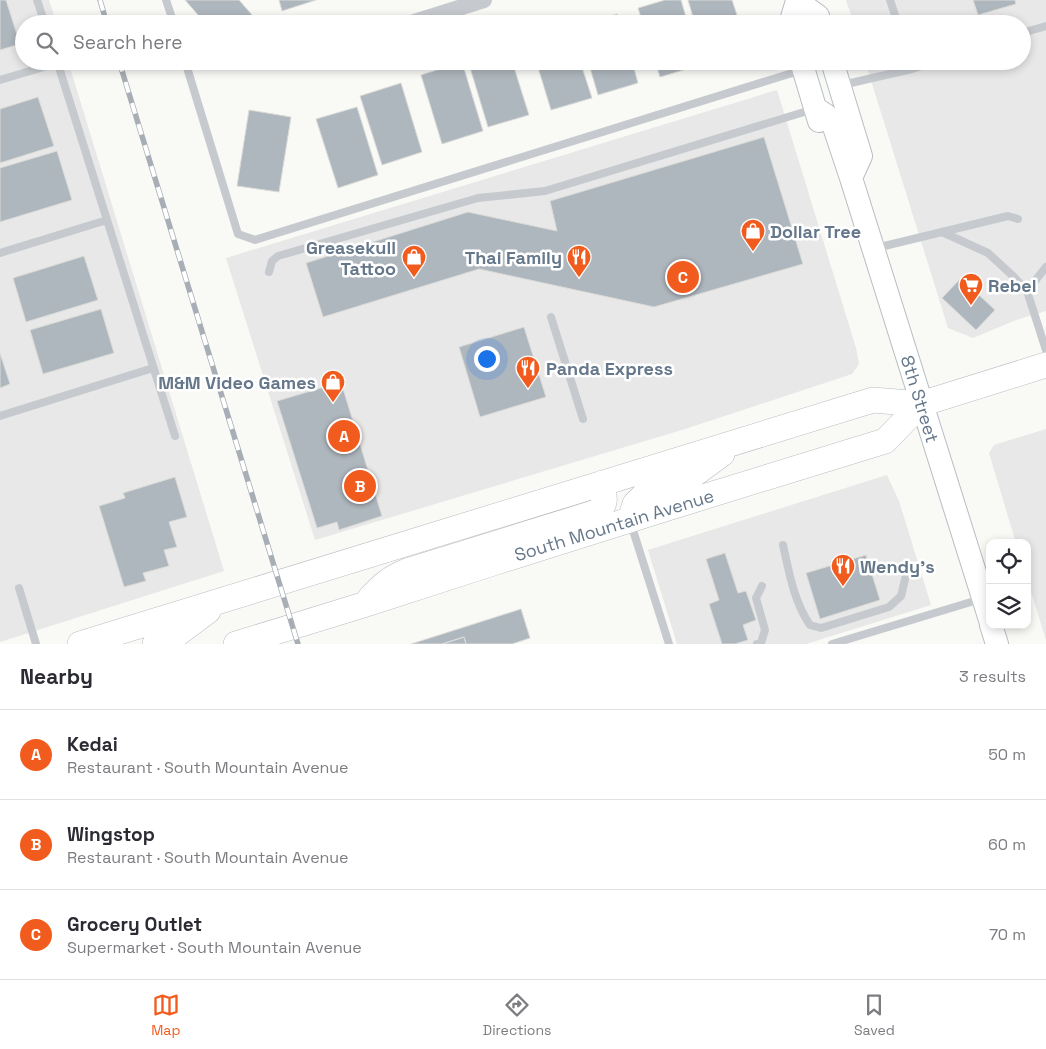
<!DOCTYPE html>
<html lang="en">
<head>
<meta charset="utf-8">
<style>
  body { margin:0; font-family:"Space Grotesk",sans-serif; background:#f7f7f7; color:#2b2b33 }
  .controls { position:absolute; right:15px; bottom:15px; display:grid; overflow:hidden; border-radius:10px; box-shadow:0 2px 8px #0003 }
  .controls button { width:45px; height:45px; display:grid; place-items:center; padding:0; border:0; border-bottom:1px solid #e1e1e2; background:#fff; color:#2b2b33; font:25px sans-serif }
  .you { position:absolute; left:486px; top:358px; width:18px; height:18px; margin:-12px; border:4px solid #fff; border-radius:50%; background:#1a73e8; box-shadow:0 0 0 8px #1a73e833 }
  .badge { display:grid; place-items:center; width:32px; height:32px; border-radius:50%; background:#f15c1e; color:#fff; font-size:16px; font-weight:700 }
  .pin { position:absolute; translate:-50% -50%; border:2px solid #fff; box-shadow:0 1px 5px #0006 }
  .list { margin:0; padding:0; list-style:none }
  h2 { display:flex; justify-content:space-between; align-items:center; height:65px; margin:0; padding:0 20px; font-size:21px }
  h2 small { font-size:16px; font-weight:400; color:#7c7c81 }
  .list li { display:grid; grid-template-columns:32px 1fr auto; gap:15px; align-items:center; box-sizing:border-box; height:90px; padding:0 20px; border-top:1px solid #e1e1e2 }
  .list b { display:block; font-size:19px; white-space:nowrap }
  .list p { margin:0; font-size:16px; white-space:nowrap; color:#7c7c81 }
  .list em { font-size:16px; font-style:normal; color:#7c7c81 }
  .icon { flex:none; width:28px; height:28px; fill:none; stroke:currentColor; stroke-width:2; stroke-linecap:round; stroke-linejoin:round }
  .map { position:relative; flex:none; width:1046px; height:644px; overflow:hidden }
  .search { position:absolute; background:#fff; box-shadow:0 2px 8px #0003; left:15px; right:15px; top:15px; height:55px; display:flex; align-items:center; gap:12px; box-sizing:border-box; padding:0 18px; border-radius:28px; color:#7c7c81; font-size:19px }
  .sheet { height:335px; background:#fff }
  nav { display:flex; justify-content:space-around; align-items:center; box-sizing:border-box; height:70px; border-top:1px solid #e1e1e2; background:#fff; font-size:14px; color:#7c7c81 }
  nav a { display:grid; justify-items:center; gap:2px }
  nav .on { color:#f15c1e }
  .map>svg:first-child { display:block }
  .built { fill:#e7e8e7 }
  .building { fill:#afb7be; stroke:#dbdbd8 }
  .lines { fill:none; stroke-linecap:round; stroke-linejoin:round }
  .secondary-casing { stroke:#b8bec3; stroke-width:24 }
  .primary-casing { stroke:#b9bec2; stroke-width:26 }
  .lane { stroke:#c6cacf; stroke-width:8 }
  .street { stroke:#c6cacf; stroke-width:16 }
  .secondary { stroke:#fff; stroke-width:22 }
  .primary { stroke:#fff; stroke-width:25 }
  .rail-casing { stroke:#a8aeb5; stroke-width:5.5 }
  .rail { stroke:#fff; stroke-width:4; stroke-dasharray:11; stroke-linecap:butt }
  .labels { text-anchor:middle; dominant-baseline:central; stroke-width:5; stroke-linejoin:round; paint-order:stroke }
  .poi-label { font-size:18px; font-weight:bold; fill:#65778a; stroke:#fff; text-anchor:start }
  .street-label { font-size:18px; fill:#65778a; stroke:#fff }
</style>
</head>
<body>
<div class="map">
<svg width="1046" height="644" viewBox="0 0 1046 644">
  <rect width="100%" height="100%" fill="#f9f9f6"/>
  <!-- built -->
  <path class="built" d="M 0,0 L 49,0 L 57,24 L 24,24 L 24,61 L 68,61 L 224,571 L 0,642 Z
    M 846,0 L 1046,0 L 1046,311 L 1016,320 L 973,338 L 948,328 L 865,61 L 1022,61 L 1022,24 L 854,24 Z
    M 777,90 L 856,348 L 859,364 L 852,374 L 685,429 L 315,540 L 226,258 Z
    M 1046,429 L 1046,640 L 1027,579 L 1027,543 L 1016,543 L 989,453 L 994,445 Z
    M 887,475 L 899,501 L 931,605 L 806,644 L 677,644 L 648,550 Z"/>
  <!-- building -->
  <path class="building" d="M 0,0 L 6,0 L 20,44 L 0,50 Z
    M 185,0 L 239,0 L 260,24 L 206,24 Z
    M 279,0 L 316,0 L 282,11 Z
    M 665,0 L 681,0 L 688,24 L 643,24 L 638,8 Z
    M 688,0 L 732,0 L 740,24 L 695,24 Z
    M 973,0 L 1015,0 L 1016,4 L 978,15 Z
    M 617,14 L 620,24 L 585,24 Z
    M 468,61 L 512,61 L 529,115 L 488,127 Z
    M 536,61 L 580,61 L 592,98 L 551,110 Z
    M 588,61 L 632,61 L 638,83 L 598,95 Z
    M 655,61 L 699,61 L 700,65 L 660,77 Z
    M 462,62 L 483,131 L 442,144 L 421,75 Z
    M 401,83 L 422,152 L 382,165 L 360,96 Z
    M 38,97 L 54,146 L 0,163 L 0,109 Z
    M 357,107 L 378,175 L 338,188 L 316,119 Z
    M 249,110 L 291,117 L 279,192 L 237,186 Z
    M 764,137 L 803,264 L 654,307 L 479,269 L 323,317 L 306,263 L 468,212 L 557,231 L 550,201 Z
    M 57,151 L 72,200 L 0,222 L 0,168 Z
    M 84,256 L 98,300 L 26,322 L 13,278 Z
    M 961,278 L 995,310 L 976,330 L 942,298 Z
    M 101,309 L 114,353 L 43,374 L 30,330 Z
    M 524,327 L 546,397 L 480,417 L 459,347 Z
    M 0,353 L 10,384 L 0,388 Z
    M 341,382 L 382,516 L 339,530 L 337,522 L 317,528 L 277,401 Z
    M 175,477 L 187,517 L 169,522 L 177,547 L 164,550 L 169,566 L 143,573 L 146,581 L 124,587 L 99,506 L 125,498 L 123,493 Z
    M 725,553 L 738,593 L 746,591 L 756,620 L 743,625 L 748,640 L 735,644 L 722,644 L 709,604 L 719,600 L 706,559 Z
    M 866,555 L 880,600 L 820,619 L 806,573 Z
    M 521,609 L 530,638 L 512,644 L 466,644 L 464,637 L 442,644 L 411,644 Z
    M 464,637 L 466,644 L 442,644 Z"/>
  <g class="lines">
    <defs>
      <path id="secondary" d="M 797,1 L 818,16 L 820,24
        M 790,24 L 797,1
        M 801,61 L 819,121
        M 832,61 L 861,156 L 851,178
        M 815,108 L 826,115 L 834,127 L 851,178 L 990,620
        M 991,625 L 997,644"/>
      <path id="primary" d="M 630,520 L 635,504 L 645,494 L 685,481 L 722,454
        M 370,598 C 383,584 390,578 407,571 L 597,512 C 608,503 604,496 602,483
        M 80,644 L 873,400 L 921,404 L 1046,365
        M 155,644 L 173,637 L 208,611
        M 236,644 L 363,605 L 490,564 L 661,510 L 885,441 L 921,404"/>
    </defs>
    <!-- secondary casing -->
    <use href="#secondary" class="secondary-casing"/>
    <!-- primary casing -->
    <use href="#primary" class="primary-casing"/>
    <!-- lane -->
    <path class="lane" d="M 37,0 L 45,24
      M 166,0 L 174,24
      M 890,0 L 898,24
      M 1022,33 L 1046,26
      M 57,61 L 175,436
      M 185,61 L 238,234 L 255,240 L 802,70
      M 0,80 L 57,63
      M 842,85 L 912,69 L 937,61
      M 942,232 L 988,253 L 1013,276 L 1027,291 L 1046,350
      M 876,248 L 1008,216 L 1018,219
      M 0,253 L 107,220
      M 269,272 L 272,261 L 278,256 L 478,198 L 545,191 L 814,109
      M 1027,291 L 1046,267
      M 551,317 L 583,419
      M 0,416 L 153,368
      M 631,524 L 669,644
      M 783,545 C 789,572 794,602 810,625 L 821,628 L 889,607 L 901,596 L 907,571
      M 19,588 L 36,644
      M 757,644 L 761,643 L 765,630 L 756,598 L 762,586
      M 832,644 L 981,599"/>
    <!-- street -->
    <path class="street" d="M 408,24 L 484,0"/>
    <!-- secondary -->
    <use href="#secondary" class="secondary"/>
    <!-- primary -->
    <use href="#primary" class="primary"/>
    <defs>
      <path id="rail" d="M 100,0 L 107,24
        M 119,61 L 298,644"/>
    </defs>
    <!-- rail casing -->
    <use href="#rail" class="rail-casing"/>
    <!-- rail -->
    <use href="#rail" class="rail"/>
  </g>
  <!-- icons -->
  <defs>
    <symbol id="shop-pin" viewBox="-11 -11 22 30"><path d="M0 17L-7.5 6A9.5 9.5 0 1 1 7.5 6Z" fill="#f15c1e" stroke="#fff"/><path d="M-5-2.5h2.3a2.7 3.5 0 0 1 5.4 0H5L5.5 6h-11ZM-1.5-2.5h3a1.5 2.3 0 0 0-3 0Z" fill="#fff"/></symbol>
    <symbol id="restaurant-pin" viewBox="-11 -11 22 30"><path d="M0 17L-7.5 6A9.5 9.5 0 1 1 7.5 6Z" fill="#f15c1e" stroke="#fff"/><path d="M-5-6h1v4h1v-4h1v4h1v-4h1v5L-1.5 .5V6h-2V.5L-5-1ZM5-6V6H3V1.5H1.5Q1.5-4 5-6Z" fill="#fff"/></symbol>
    <symbol id="supermarket-pin" viewBox="-11 -11 22 30"><path d="M0 17L-7.5 6A9.5 9.5 0 1 1 7.5 6Z" fill="#f15c1e" stroke="#fff"/><path d="M-6-5.5h2.5l.6 2H6L4.5 2H-2.5L-4.4-4H-6ZM-1.5 3.2a1.3 1.3 0 1 0 .1 0ZM3 3.2a1.3 1.3 0 1 0 .1 0Z" fill="#fff"/></symbol>
  </defs>
  <g fill-rule="evenodd">
    <use href="#shop-pin" x="739" y="217" width="28" height="38"/>
    <use href="#shop-pin" x="400" y="243" width="28" height="38"/>
    <use href="#restaurant-pin" x="565" y="243" width="28" height="38"/>
    <use href="#supermarket-pin" x="957" y="271" width="28" height="38"/>
    <use href="#restaurant-pin" x="514" y="354" width="28" height="38"/>
    <use href="#shop-pin" x="319" y="368" width="28" height="38"/>
    <use href="#restaurant-pin" x="829" y="552" width="28" height="38"/>
  </g>
  <g class="labels">
    <!-- poi labels -->
    <g class="poi-label">
      <text x="770" y="231">Dollar Tree</text>
      <text x="396" y="247" text-anchor="end">Greasekull<tspan x="396" dy="21">Tattoo</tspan></text>
      <text x="562" y="257" text-anchor="end">Thai Family</text>
      <text x="988" y="285">Rebel</text>
      <text x="546" y="368">Panda Express</text>
      <text x="316" y="382" text-anchor="end">M&amp;M Video Games</text>
      <text x="860" y="566">Wendy's</text>
    </g>
    <!-- street labels -->
    <g class="street-label">
      <text transform="translate(920 399) rotate(73)">8th Street</text>
      <text transform="translate(614 525) rotate(-17)">South Mountain Avenue</text>
    </g>
  </g>
</svg>
<div class="controls">
<button><svg class="icon" aria-label="locate" viewBox="0 0 24 24"><circle cx="12" cy="12" r="6"/><path d="M12 2v4M12 18v4M2 12h4M18 12h4"/></svg></button>
<button><svg class="icon" aria-label="layers" viewBox="0 0 24 24"><path d="M12 4l9 5-9 5-9-5zM3 14l9 5 9-5"/></svg></button>
</div>
<div class="you"></div>
<div class="pin badge" style="left:344px;top:436px">A</div>
<div class="pin badge" style="left:360px;top:486px">B</div>
<div class="pin badge" style="left:683px;top:277px">C</div>
<div class="search"><svg class="icon" aria-label="search" viewBox="0 0 24 24"><circle cx="10" cy="10" r="6"/><path d="M15 15l6 6"/></svg>Search here</div>
</div>
<section class="sheet">
<h2>Nearby<small>3 results</small></h2>
<ul class="list">
<li><span class="badge">A</span><div><b>Kedai</b><p>Restaurant · South Mountain Avenue</p></div><em>50 m</em></li>
<li><span class="badge">B</span><div><b>Wingstop</b><p>Restaurant · South Mountain Avenue</p></div><em>60 m</em></li>
<li><span class="badge">C</span><div><b>Grocery Outlet</b><p>Supermarket · South Mountain Avenue</p></div><em>70 m</em></li>
</ul>
</section>
<nav>
<a class="on"><svg class="icon" aria-label="map" viewBox="0 0 24 24"><path d="M3 6l6-2 6 2 6-2v14l-6 2-6-2-6 2zM9 4v14M15 6v14"/></svg>Map</a>
<a><svg class="icon" aria-label="directions" viewBox="0 0 24 24"><path d="M12 3l9 9-9 9-9-9zM9 14v-3h6M13 9l2 2-2 2"/></svg>Directions</a>
<a><svg class="icon" aria-label="saved" viewBox="0 0 24 24"><path d="M7 4h10v16l-5-4-5 4z"/></svg>Saved</a>
</nav>
</body>
</html>
